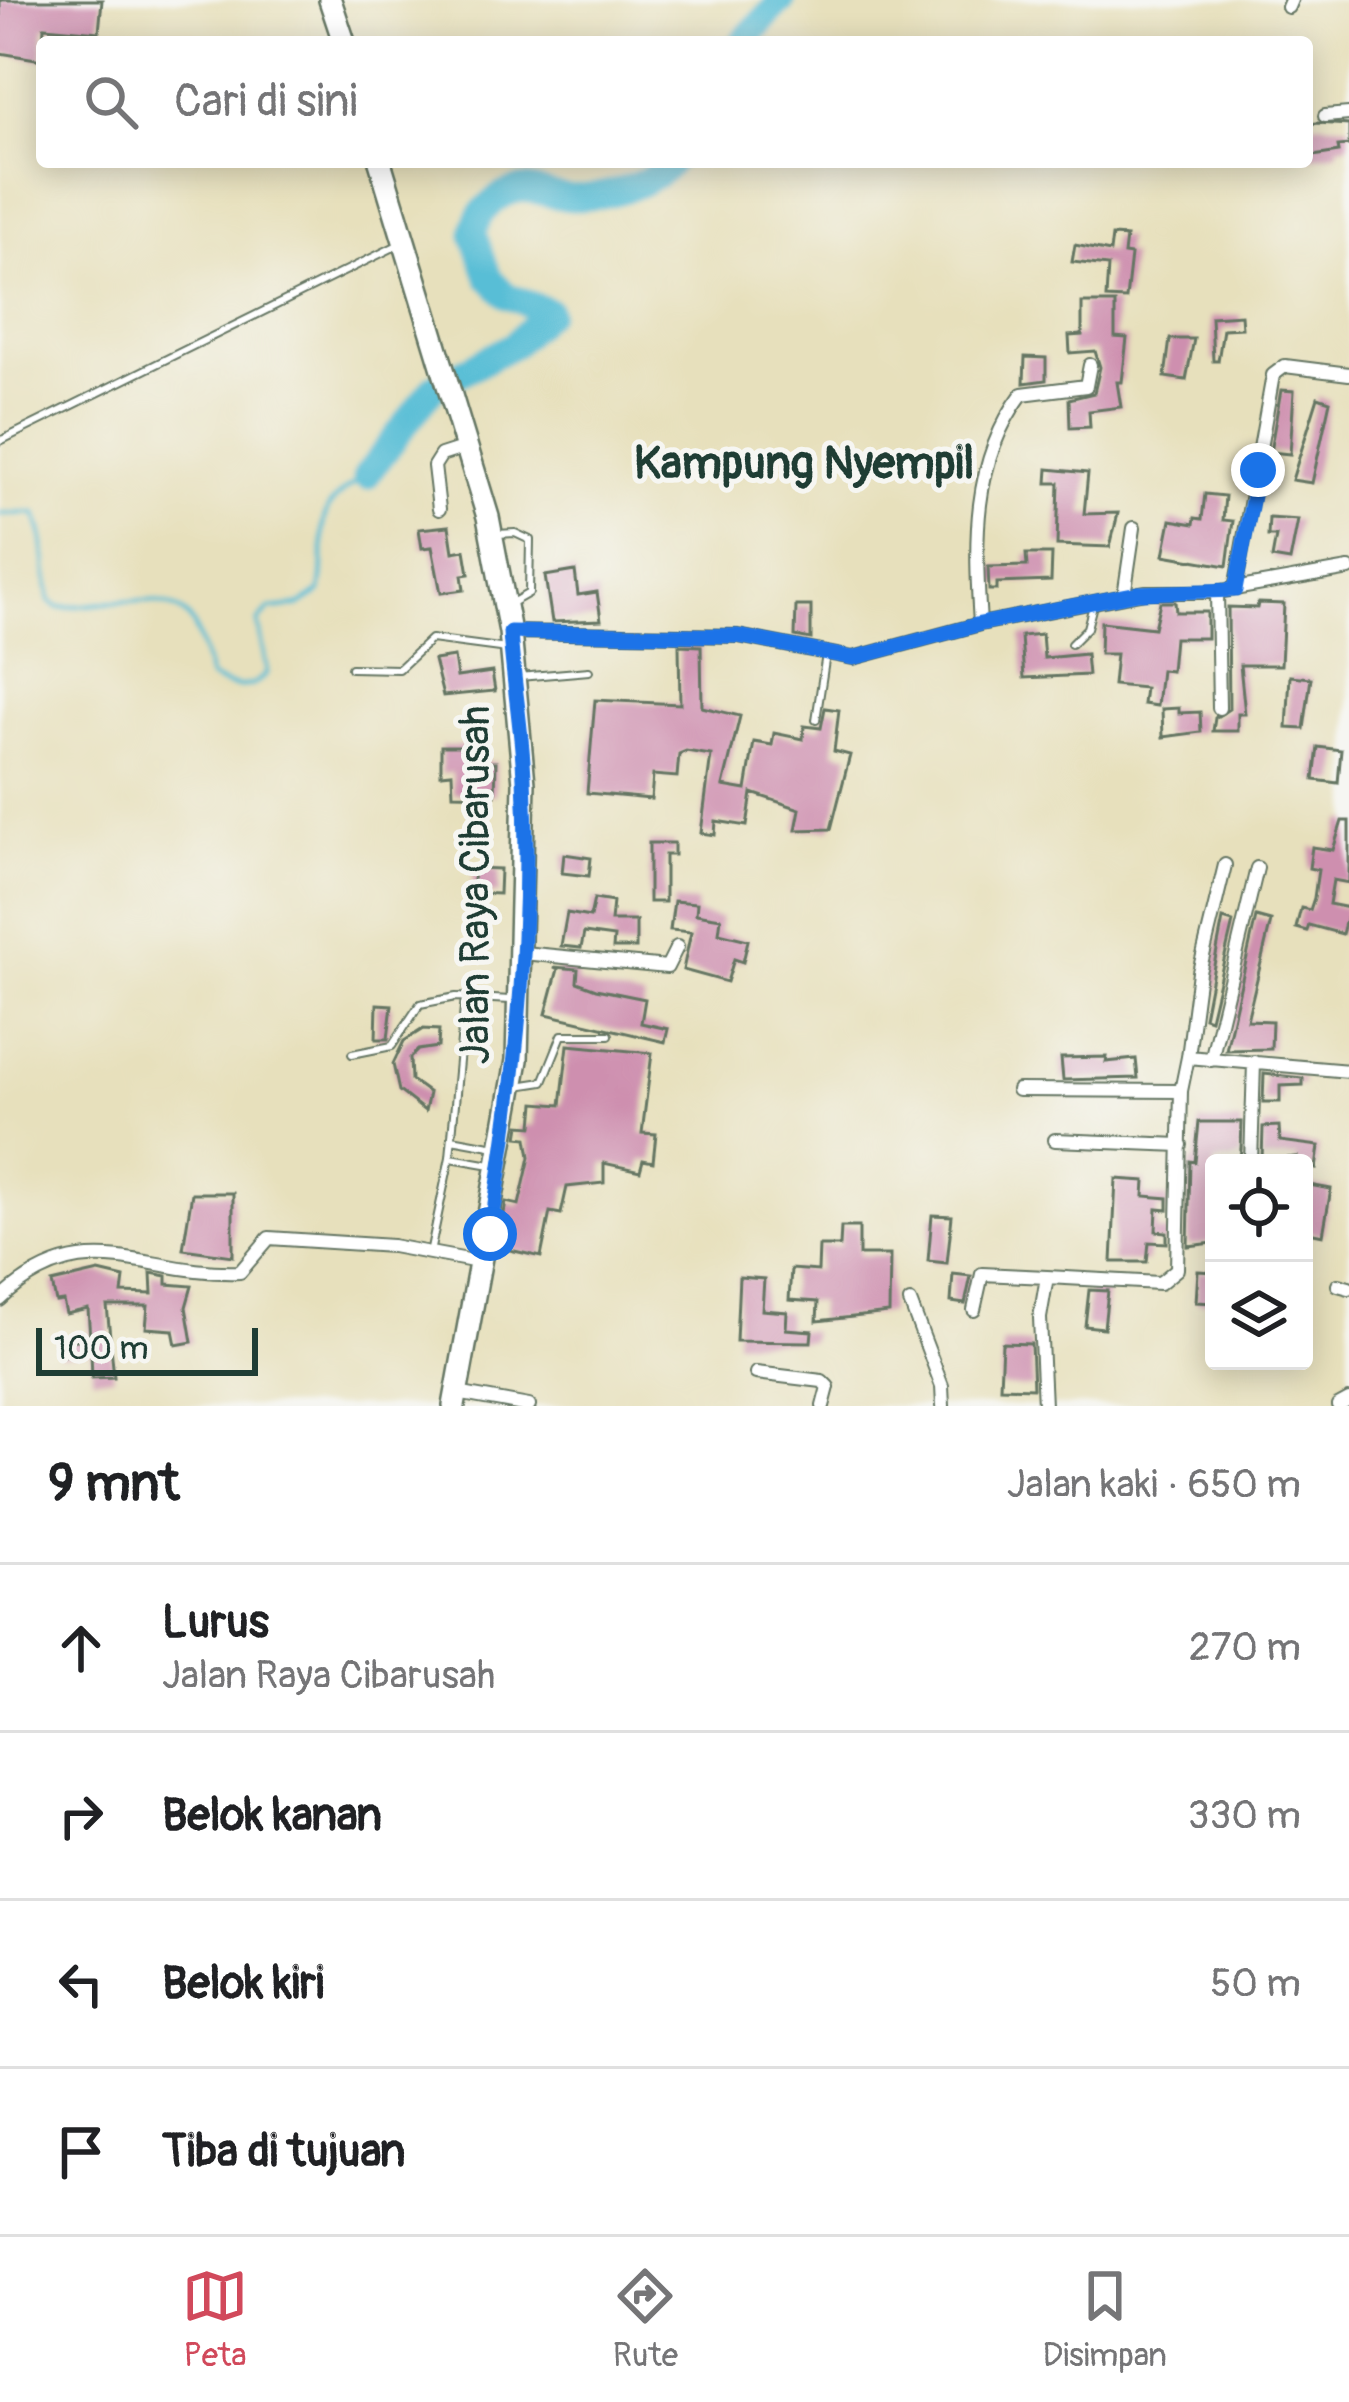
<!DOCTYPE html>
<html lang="id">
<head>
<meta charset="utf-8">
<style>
  body { margin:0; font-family:Pangolin,sans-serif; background:#f6f6f6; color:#202124 }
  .controls { position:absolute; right:36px; bottom:36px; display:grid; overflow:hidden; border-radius:12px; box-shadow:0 6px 30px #0003 }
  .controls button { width:108px; height:108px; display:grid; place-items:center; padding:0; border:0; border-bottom:3px solid #e0e0e0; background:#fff; color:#202124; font:60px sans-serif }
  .scale { position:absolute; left:36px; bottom:30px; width:222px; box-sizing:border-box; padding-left:12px; border:6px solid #1f3d34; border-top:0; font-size:33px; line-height:42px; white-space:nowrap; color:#1f3d34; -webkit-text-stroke:9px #f6f6f2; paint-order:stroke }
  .stop { position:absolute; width:36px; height:36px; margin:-27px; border:9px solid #1a73e8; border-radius:50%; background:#fff }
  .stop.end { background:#1a73e8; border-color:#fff; box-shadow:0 3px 12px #0008 }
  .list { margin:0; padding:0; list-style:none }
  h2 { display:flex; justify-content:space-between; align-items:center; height:156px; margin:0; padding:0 48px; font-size:51px }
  h2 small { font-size:39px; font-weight:400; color:#757577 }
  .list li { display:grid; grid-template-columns:78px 1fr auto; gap:36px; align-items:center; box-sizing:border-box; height:168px; padding:0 48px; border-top:3px solid #e0e0e0 }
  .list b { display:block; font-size:45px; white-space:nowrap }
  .list p { margin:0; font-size:39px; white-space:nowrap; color:#757577 }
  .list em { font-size:39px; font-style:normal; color:#757577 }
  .icon { flex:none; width:66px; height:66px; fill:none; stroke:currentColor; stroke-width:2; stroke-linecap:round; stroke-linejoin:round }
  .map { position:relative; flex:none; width:1349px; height:1406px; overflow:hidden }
  .search { position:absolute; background:#fff; box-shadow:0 6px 30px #0003; left:36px; right:36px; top:36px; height:132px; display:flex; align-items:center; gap:30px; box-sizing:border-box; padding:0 42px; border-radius:12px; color:#757577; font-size:45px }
  .sheet { height:828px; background:#fff }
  nav { display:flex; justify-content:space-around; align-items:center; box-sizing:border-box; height:168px; border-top:3px solid #e0e0e0; background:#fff; font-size:33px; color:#757577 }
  nav a { display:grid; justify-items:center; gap:6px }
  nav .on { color:#d1495b }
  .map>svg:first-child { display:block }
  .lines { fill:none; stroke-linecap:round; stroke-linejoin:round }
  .stream { stroke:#58bed6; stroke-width:4.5 }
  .river { stroke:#58bed6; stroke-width:27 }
  .building { fill:#ce8faf }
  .service-casing { stroke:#657664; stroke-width:10 }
  .minor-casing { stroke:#657664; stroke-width:16 }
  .primary-casing { stroke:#657664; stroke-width:26 }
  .service { stroke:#fff; stroke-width:6 }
  .minor { stroke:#fff; stroke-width:12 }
  .primary { stroke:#fff; stroke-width:21 }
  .route { stroke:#1a73e8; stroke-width:15 }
  .labels { text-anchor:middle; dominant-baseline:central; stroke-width:10; stroke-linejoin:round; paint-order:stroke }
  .street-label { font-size:42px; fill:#1f3d34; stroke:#f6f6f2 }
  .neighbourhood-label { font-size:45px; font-weight:bold; fill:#1f3d34; stroke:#f6f6f2 }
</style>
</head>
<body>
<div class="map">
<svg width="1349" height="1406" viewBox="0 0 1349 1406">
  <rect width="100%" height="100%" fill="#f6f6f2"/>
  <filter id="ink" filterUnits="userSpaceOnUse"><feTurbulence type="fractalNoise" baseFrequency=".00833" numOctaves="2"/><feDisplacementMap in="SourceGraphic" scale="24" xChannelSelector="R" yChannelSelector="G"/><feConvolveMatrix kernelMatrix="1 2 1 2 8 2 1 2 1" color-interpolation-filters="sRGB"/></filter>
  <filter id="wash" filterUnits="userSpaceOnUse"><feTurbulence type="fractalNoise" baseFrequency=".004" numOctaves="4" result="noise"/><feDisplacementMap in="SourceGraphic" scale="48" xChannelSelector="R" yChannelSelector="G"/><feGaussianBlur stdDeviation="2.7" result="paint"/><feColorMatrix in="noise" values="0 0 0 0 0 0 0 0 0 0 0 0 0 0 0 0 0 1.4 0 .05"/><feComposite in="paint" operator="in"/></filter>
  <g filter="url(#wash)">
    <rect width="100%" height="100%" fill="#e7e0bc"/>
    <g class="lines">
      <!-- stream -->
      <path class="stream" d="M 0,514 L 35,513 C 47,538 44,572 50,601 L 57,607 C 93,608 171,585 193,624 C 201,639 205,661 210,678 C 228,688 254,692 267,672 L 258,622 L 270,609 L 298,606 L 320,592 C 332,528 301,515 366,476"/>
      <!-- river -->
      <path class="river" d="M 743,42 L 782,0
        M 366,476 L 434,387 L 513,345 L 548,311 L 507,296 L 489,277 L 474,235 C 475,214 496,194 518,190 C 535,187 557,199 575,198 C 606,197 650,186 671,162"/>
    </g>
    <g id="blocks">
      <!-- building -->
      <path class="building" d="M 0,0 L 102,0 L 99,32 L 44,27 L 42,60 L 0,53 Z
        M 1317,123 L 1349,125 L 1349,145 L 1338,146 L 1339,152 L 1307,157 L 1307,124 Z
        M 1112,236 L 1126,237 L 1124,254 L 1131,255 L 1126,299 L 1106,298 L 1108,266 L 1072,262 L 1075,245 L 1110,252 Z
        M 1082,303 L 1115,303 L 1115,337 L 1127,338 L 1122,382 L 1117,382 L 1121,407 L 1089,411 L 1090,427 L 1070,428 L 1069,399 L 1094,393 L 1100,367 L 1095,351 L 1070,353 L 1069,336 L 1082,335 Z
        M 1241,315 L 1242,328 L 1223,329 L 1218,361 L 1213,361 L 1211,317 Z
        M 1170,339 L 1194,339 L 1186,380 L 1165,377 Z
        M 1025,357 L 1046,358 L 1046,380 L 1024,383 Z
        M 1281,390 L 1294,391 L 1290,454 L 1270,452 Z
        M 1318,397 L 1330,401 L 1312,483 L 1292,480 Z
        M 1048,469 L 1088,473 L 1084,514 L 1118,513 L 1110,547 L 1057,545 L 1059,483 L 1047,483 Z
        M 1205,494 L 1225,496 L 1223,520 L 1233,521 L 1227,566 L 1164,555 L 1171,520 L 1194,524 L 1195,518 L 1202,519 Z
        M 1269,518 L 1298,520 L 1290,561 L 1272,558 L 1276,536 L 1268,536 Z
        M 449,526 L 453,552 L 465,550 L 469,574 L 462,575 L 464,590 L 441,593 L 432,547 L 422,548 L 419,529 Z
        M 1026,554 L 1052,554 L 1051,581 L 997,583 L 997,590 L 989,590 L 988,567 L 1027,566 Z
        M 575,571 L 578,595 L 597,592 L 601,620 L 552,622 L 545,576 Z
        M 1160,602 L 1175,602 L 1176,612 L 1207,612 L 1207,638 L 1174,638 L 1171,671 L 1161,670 L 1157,706 L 1143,704 L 1145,688 L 1113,685 L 1116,654 L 1100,654 L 1101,622 L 1154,628 Z
        M 1258,603 L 1284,604 L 1281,665 L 1240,665 L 1245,714 L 1238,714 L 1238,731 L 1213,731 L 1215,718 L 1229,709 L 1228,607 L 1257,608 Z
        M 796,606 L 811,606 L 811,639 L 795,636 Z
        M 1042,634 L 1044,658 L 1086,654 L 1088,675 L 1024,678 L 1021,636 Z
        M 679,645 L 701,646 L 702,707 L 740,716 L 723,786 L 746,790 L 754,742 L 772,745 L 774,733 L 803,739 L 804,726 L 821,728 L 825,708 L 839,710 L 834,751 L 850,755 L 831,829 L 796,830 L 800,809 L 752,793 L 747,826 L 716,821 L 715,835 L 701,833 L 711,755 L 686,751 L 679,754 L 677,777 L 653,775 L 651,799 L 587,793 L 595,700 L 680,704 Z
        M 454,657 L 457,677 L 492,672 L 495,691 L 443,696 L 434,660 Z
        M 1290,676 L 1311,678 L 1304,729 L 1287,728 Z
        M 1179,708 L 1179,713 L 1200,712 L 1201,732 L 1163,737 L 1162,709 Z
        M 441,746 L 486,746 L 486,762 L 496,762 L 495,795 L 453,794 L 452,773 L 441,774 Z
        M 1318,747 L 1341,750 L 1338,783 L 1314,780 Z
        M 1342,821 L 1349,821 L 1349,883 L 1333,880 L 1329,904 L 1349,908 L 1342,934 L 1309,925 L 1307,931 L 1296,928 L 1301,908 L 1310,910 L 1314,898 L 1318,870 L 1309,868 L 1312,847 L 1333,850 Z
        M 649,843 L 674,843 L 674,855 L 665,855 L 665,902 L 649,902 Z
        M 564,854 L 591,858 L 589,876 L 562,873 Z
        M 474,868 L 500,869 L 499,894 L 472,893 Z
        M 594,899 L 613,902 L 611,921 L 636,921 L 636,948 L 613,948 L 614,937 L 584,933 L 581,948 L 561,946 L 567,913 L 590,917 Z
        M 674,901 L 697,903 L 696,914 L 721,918 L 719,933 L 748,940 L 743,962 L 734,959 L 727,982 L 683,970 L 691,932 L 670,930 Z
        M 1256,917 L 1271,921 L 1247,1020 L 1272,1021 L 1271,1049 L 1226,1050 Z
        M 1223,919 L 1233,922 L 1210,1019 L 1204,1017 Z
        M 554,967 L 578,969 L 577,982 L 596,989 L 645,999 L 641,1023 L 668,1029 L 665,1042 L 546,1014 L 558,969 Z
        M 377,1004 L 392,1005 L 388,1039 L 376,1039 Z
        M 423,1029 L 439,1030 L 438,1047 L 418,1050 L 410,1058 L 411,1080 L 429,1093 L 425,1111 L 399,1091 L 393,1064 L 404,1041 Z
        M 568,1045 L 652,1053 L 642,1133 L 656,1134 L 653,1162 L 643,1160 L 640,1171 L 604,1163 L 604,1183 L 567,1187 L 561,1214 L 550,1212 L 541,1257 L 510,1250 L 512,1239 L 500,1237 L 506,1202 L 519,1205 L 530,1157 L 527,1138 L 518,1137 L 520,1125 L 533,1126 L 535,1103 L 561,1105 Z
        M 1107,1057 L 1106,1062 L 1136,1059 L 1138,1078 L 1063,1080 L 1061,1058 Z
        M 1264,1074 L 1303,1078 L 1303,1085 L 1280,1086 L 1280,1102 L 1263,1102 Z
        M 1199,1122 L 1242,1122 L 1241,1149 L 1240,1158 L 1214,1163 L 1214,1243 L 1188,1246 L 1190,1161 L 1195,1162 Z
        M 1279,1126 L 1280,1141 L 1319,1146 L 1316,1169 L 1296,1163 L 1297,1157 L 1262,1160 L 1263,1127 Z
        M 1116,1179 L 1145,1181 L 1144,1196 L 1168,1198 L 1168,1210 L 1157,1209 L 1156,1231 L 1167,1232 L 1167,1243 L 1149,1242 L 1147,1262 L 1112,1262 Z
        M 1309,1185 L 1331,1189 L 1323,1235 L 1304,1231 Z
        M 192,1193 L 233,1193 L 233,1256 L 183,1249 Z
        M 932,1215 L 952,1216 L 947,1263 L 928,1261 Z
        M 841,1227 L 859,1227 L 859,1255 L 890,1255 L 889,1313 L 817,1321 L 818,1302 L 789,1300 L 791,1269 L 818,1271 L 819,1246 L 840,1246 Z
        M 1198,1271 L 1214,1272 L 1214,1303 L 1196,1302 Z
        M 99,1272 L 124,1278 L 122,1293 L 152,1294 L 151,1273 L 167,1276 L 167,1284 L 192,1286 L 186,1307 L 192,1342 L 176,1345 L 173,1330 L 146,1328 L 148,1306 L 107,1306 L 114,1377 L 92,1378 L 91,1352 L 60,1356 L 57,1343 L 90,1338 L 88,1309 L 66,1314 L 63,1301 L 56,1302 L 52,1283 Z
        M 953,1274 L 971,1276 L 965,1304 L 951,1302 Z
        M 739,1277 L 764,1279 L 762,1310 L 787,1312 L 786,1329 L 812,1331 L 811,1342 L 736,1341 Z
        M 1089,1290 L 1108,1291 L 1104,1328 L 1085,1326 Z
        M 1002,1343 L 1031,1344 L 1033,1388 L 1000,1387 Z"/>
    </g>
  </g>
  <g filter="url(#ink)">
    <use href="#blocks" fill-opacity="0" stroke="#657664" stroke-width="3"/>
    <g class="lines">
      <defs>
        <path id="service" d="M 0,441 L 400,244
          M 497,534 L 515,533 L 530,540 L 529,593 L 508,605
          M 1071,644 L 1087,628 L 1093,605
          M 351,668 L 399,669 L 431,639 L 507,649
          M 519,677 L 589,671
          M 816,720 L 826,654
          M 352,1054 L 392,1046 L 420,1004 L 456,997 L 511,1000
          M 517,1086 L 543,1082 L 562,1035 L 609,1035
          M 452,1139 L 496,1147
          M 451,1158 L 491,1165
          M 430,1253 L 450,1157 L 465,997"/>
        <path id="minor" d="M 1288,7 L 1291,0
          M 1325,116 L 1349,114
          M 439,509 L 434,466 L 441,455 L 466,447
          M 1235,589 L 1273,375 L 1285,366 L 1349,374
          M 1217,592 L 1219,708
          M 1124,596 L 1134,528
          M 980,624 C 975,544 971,462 1022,394 L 1086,386 L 1090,365
          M 510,632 L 738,636 L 853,658 L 980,624 L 1145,592 L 1217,592 L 1349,569
          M 523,953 L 667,967 L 677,947
          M 1188,1057 L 1199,972 L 1225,865
          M 1211,1060 L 1257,868
          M 1018,1090 L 1181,1091
          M 1055,1140 L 1181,1145
          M 1251,1163 L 1254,1062
          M 1338,1285 L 1349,1288
          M 0,1300 C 85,1220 144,1276 240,1272 L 269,1238 L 392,1246 L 484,1263
          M 910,1302 L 942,1386 L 943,1406
          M 974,1310 L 982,1274 L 1047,1277
          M 756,1373 L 822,1381 L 828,1387 L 823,1406
          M 457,1393 L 529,1406
          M 1044,1406 L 1040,1318 L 1047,1277 L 1160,1283 L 1177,1269 L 1181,1091 L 1188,1057 L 1349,1071
          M 1338,1406 L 1349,1400"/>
        <path id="primary" d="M 330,0 L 344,42
          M 380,162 L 488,517 L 510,632 L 524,783 L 517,1060 L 454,1406"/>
      </defs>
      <!-- service casing -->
      <use href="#service" class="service-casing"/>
      <!-- minor casing -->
      <use href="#minor" class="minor-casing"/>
      <!-- primary casing -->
      <use href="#primary" class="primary-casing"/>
      <!-- service -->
      <use href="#service" class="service"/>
      <!-- minor -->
      <use href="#minor" class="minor"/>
      <!-- primary -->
      <use href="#primary" class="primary"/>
    </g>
  </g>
  <g class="lines" filter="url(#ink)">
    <!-- route -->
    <path class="route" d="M 490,1234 C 516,1084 532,931 524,778 C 522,729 513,681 510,632 L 738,636 L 853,658 L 980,624 L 1138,593 L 1235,590 L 1258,470"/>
  </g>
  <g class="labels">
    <!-- street labels -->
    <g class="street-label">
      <text transform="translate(476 885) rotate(-90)">Jalan Raya Cibarusah</text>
    </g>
    <!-- neighbourhood labels -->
    <g class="neighbourhood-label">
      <text x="804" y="464">Kampung Nyempil</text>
    </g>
  </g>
</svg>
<div class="controls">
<button><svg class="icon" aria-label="locate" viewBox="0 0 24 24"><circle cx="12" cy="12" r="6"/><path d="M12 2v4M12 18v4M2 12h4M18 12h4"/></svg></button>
<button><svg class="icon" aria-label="layers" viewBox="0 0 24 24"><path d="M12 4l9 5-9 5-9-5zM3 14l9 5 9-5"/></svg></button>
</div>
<div class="scale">100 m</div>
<div class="stop" style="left:490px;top:1234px"></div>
<div class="stop end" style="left:1258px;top:470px"></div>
<div class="search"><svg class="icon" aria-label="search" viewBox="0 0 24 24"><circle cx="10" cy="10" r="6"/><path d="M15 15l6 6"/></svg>Cari di sini</div>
</div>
<section class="sheet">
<h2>9 mnt<small>Jalan kaki · 650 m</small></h2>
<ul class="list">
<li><svg class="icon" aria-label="ahead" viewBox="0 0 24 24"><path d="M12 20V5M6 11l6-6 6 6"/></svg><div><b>Lurus</b><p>Jalan Raya Cibarusah</p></div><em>270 m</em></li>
<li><svg class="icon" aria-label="right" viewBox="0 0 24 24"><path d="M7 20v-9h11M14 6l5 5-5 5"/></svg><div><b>Belok kanan</b></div><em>330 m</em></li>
<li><svg class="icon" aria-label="left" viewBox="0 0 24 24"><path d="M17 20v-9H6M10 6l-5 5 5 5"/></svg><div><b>Belok kiri</b></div><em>50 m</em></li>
<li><svg class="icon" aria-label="arrive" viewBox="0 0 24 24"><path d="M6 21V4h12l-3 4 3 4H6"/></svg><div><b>Tiba di tujuan</b></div></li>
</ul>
</section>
<nav>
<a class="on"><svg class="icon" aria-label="map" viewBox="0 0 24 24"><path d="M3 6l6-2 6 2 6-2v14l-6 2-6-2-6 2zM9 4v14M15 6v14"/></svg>Peta</a>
<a><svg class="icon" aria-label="directions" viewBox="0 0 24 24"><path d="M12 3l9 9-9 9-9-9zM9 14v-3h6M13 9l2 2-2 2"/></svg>Rute</a>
<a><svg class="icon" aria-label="saved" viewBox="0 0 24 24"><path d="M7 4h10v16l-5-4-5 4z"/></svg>Disimpan</a>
</nav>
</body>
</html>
